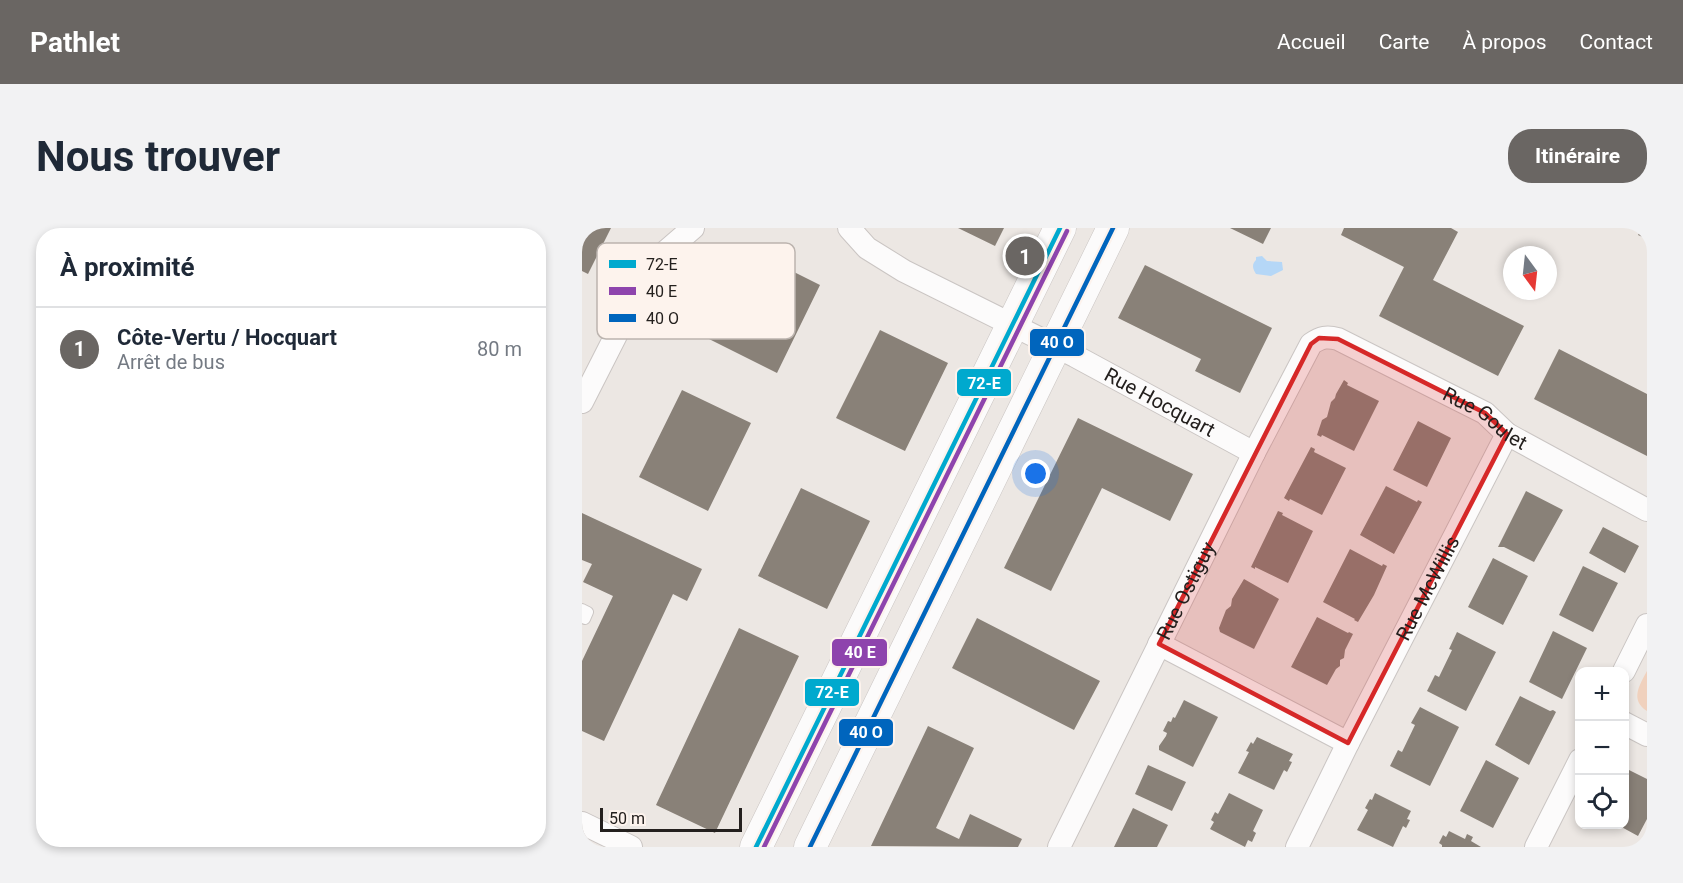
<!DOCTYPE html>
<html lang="fr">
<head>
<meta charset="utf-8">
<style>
  body { margin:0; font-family:Roboto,sans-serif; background:#f2f2f3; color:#1f2937 }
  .controls { position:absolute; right:18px; bottom:18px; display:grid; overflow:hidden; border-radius:12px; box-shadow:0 3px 9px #0003 }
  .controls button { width:54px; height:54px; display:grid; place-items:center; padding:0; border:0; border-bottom:2px solid #e0e1e3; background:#fff; color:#1f2937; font:30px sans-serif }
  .compass { position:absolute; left:921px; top:18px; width:54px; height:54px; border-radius:50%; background:#fff; box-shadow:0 3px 9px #0003; rotate:165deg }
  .scale { position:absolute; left:18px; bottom:15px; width:142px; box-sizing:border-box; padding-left:6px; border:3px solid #24201e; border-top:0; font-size:16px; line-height:21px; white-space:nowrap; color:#24201e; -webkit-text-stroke:4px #fdf3ed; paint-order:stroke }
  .you { position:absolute; left:454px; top:246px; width:21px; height:21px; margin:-15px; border:4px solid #fff; border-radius:50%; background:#1a73e8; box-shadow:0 0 0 9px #1a73e833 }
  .badge { display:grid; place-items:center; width:39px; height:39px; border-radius:50%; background:#6a6663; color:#fff; font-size:20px; font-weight:700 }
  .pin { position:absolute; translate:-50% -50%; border:3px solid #fff; box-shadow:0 2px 6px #0006 }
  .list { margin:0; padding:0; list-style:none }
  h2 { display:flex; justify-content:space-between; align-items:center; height:78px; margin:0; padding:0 24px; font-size:26px }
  h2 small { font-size:20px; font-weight:400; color:#747a83 }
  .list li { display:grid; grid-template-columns:39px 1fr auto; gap:18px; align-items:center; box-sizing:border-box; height:84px; padding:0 24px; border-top:2px solid #e0e1e3 }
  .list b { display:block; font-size:22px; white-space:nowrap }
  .list p { margin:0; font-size:20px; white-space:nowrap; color:#747a83 }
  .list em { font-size:20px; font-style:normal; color:#747a83 }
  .icon { flex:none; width:33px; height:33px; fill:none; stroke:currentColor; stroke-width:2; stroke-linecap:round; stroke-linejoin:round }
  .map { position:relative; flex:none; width:1065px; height:619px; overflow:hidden; border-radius:24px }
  header { display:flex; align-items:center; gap:36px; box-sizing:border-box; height:84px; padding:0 30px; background:#6a6663; color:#fff }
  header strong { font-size:28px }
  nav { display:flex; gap:33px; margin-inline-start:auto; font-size:21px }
  .intro { display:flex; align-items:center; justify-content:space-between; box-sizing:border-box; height:144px; padding:0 36px }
  h1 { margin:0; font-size:42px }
  .button { padding:15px 27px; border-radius:24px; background:#6a6663; color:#fff; font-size:21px; font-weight:700 }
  main { display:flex; gap:36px; padding:0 36px }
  aside { flex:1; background:#fff; border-radius:24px; box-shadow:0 3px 9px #0003 }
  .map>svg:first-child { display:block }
  .green { fill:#f0d1bd }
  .water { fill:#b5d7f7 }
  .building { fill:#898178 }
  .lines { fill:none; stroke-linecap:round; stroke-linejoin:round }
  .service-casing { stroke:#cac5c3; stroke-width:12 }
  .minor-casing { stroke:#cac5c3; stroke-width:24 }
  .secondary-casing { stroke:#cac5c3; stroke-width:33 }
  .service { stroke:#fcfbfb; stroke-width:10 }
  .minor { stroke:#fcfbfb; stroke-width:22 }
  .secondary { stroke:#fcfbfb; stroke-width:32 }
  .bus-1-casing { stroke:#fdf3ed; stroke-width:9 }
  .bus-2-casing { stroke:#fdf3ed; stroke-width:9 }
  .bus-3-casing { stroke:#fdf3ed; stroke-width:9 }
  .bus-1 { stroke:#00a9ce; stroke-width:4.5 }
  .bus-2 { stroke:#8e44ad; stroke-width:4.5 }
  .bus-3 { stroke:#0065bd; stroke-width:4.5 }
  .marked { fill:#d62828; fill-opacity:0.2; stroke:#d62828; stroke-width:4.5; stroke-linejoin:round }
  .labels { text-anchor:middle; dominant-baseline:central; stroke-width:6; stroke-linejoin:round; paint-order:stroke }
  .street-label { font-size:20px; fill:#24201e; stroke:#fdf3ed }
  .key { fill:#fdf3ed; stroke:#bcb4af; stroke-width:1.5 }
  .key-label { font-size:16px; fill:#24201e }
  .line-badge { stroke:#fdf3ed; stroke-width:2 }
  .badge-label { font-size:16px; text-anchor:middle; font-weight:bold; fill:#fff }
</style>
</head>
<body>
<header>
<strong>Pathlet</strong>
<nav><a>Accueil</a><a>Carte</a><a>À propos</a><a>Contact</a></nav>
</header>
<div class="intro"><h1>Nous trouver</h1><a class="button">Itinéraire</a></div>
<main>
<aside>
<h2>À proximité<small></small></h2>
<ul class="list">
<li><span class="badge">1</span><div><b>Côte-Vertu / Hocquart</b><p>Arrêt de bus</p></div><em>80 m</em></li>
</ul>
</aside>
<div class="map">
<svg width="1065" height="619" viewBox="0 0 1065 619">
  <rect width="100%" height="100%" fill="#ece7e3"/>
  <!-- green -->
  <path class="green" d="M 1065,443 L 1065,483 C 1048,472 1057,458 1065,443 Z"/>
  <!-- water -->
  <path class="water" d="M 680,28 L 685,33 L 700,34 L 701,42 L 689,48 L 674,46 C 670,40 670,36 674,32 L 674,29 Z"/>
  <!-- building -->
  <path class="building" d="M 0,0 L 29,0 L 6,46 L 0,43 Z
    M 376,0 L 422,0 L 413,18 Z
    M 648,0 L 689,0 L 681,16 Z
    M 762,0 L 869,0 L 876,4 L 851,52 L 942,98 L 916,148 L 797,88 L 822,39 L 759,7 Z
    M 1060,0 L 1065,0 L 1065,11 L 1056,7 Z
    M 170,23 L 238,57 L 195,145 L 127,111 Z
    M 563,37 L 690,100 L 658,165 L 613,143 L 619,131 L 536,90 Z
    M 298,102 L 366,135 L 323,223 L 254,190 Z
    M 977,121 L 1065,166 L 1065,228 L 952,171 Z
    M 762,152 L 766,155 L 765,157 L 797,173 L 772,223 L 740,207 L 739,209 L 735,207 L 740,192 L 745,189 L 749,174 L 753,170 L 754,166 Z
    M 100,162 L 169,195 L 126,283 L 57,249 Z
    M 496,190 L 611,246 L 588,293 L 520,260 L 469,363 L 422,340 Z
    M 836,193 L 869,210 L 845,259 L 811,242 Z
    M 729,219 L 733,221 L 732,224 L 764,240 L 740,287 L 708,271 L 707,273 L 702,270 Z
    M 804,258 L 835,274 L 836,272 L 840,274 L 812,326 L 778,307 Z
    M 219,260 L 288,293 L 245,381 L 176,348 Z
    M 944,263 L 981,282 L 952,334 L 922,319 L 916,319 Z
    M 696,283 L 701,285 L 700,287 L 731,303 L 706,355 L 673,339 L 673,341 L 669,339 Z
    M 0,285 L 120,341 L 105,373 L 91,366 L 22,513 L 0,503 L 0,433 L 31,368 L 1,354 L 10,336 L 0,332 Z
    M 1021,299 L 1057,318 L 1043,345 L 1007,325 Z
    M 768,321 L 800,338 L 801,336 L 805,338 L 792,367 L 776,394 L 772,392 L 773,391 L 741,374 Z
    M 911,330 L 946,348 L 921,397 L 886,379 Z
    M 1001,338 L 1036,355 L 1011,404 L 977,387 Z
    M 662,351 L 697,371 L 672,421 L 638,404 L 637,400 L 644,382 L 649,378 L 650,371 Z
    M 735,389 L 766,405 L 767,404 L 771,406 L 763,422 L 762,430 L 758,432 L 758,438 L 754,441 L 745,457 L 709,439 Z
    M 395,390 L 518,453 L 492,502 L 370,440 Z
    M 157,400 L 217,428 L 133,605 L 74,577 Z
    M 971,403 L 1005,420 L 980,471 L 947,454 Z
    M 875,404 L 914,424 L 884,483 L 845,463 L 853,447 L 857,449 L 870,422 L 867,421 Z
    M 938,468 L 968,483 L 971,482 L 974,484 L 947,537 L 913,517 Z
    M 602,472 L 636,489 L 611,539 L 577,522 L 577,518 L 584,508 L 585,505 L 581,503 L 586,493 L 589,494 L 591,489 L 593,490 Z
    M 838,479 L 877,499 L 848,558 L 808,538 L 816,522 L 820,524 L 833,497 L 829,495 Z
    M 346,498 L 392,520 L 354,600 L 377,611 L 388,586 L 440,611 L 436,619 L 289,618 Z
    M 675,509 L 711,526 L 707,533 L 710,534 L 705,544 L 702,542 L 692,562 L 656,545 L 667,524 L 664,523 L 669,514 L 671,516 Z
    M 904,532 L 937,550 L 911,600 L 878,583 Z
    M 566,537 L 604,554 L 590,583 L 553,566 Z
    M 1045,541 L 1065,551 L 1065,591 L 1056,608 L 1034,596 L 1042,596 L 1042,545 Z
    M 647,565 L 681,582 L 671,603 L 674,605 L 670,614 L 666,612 L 663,619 L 628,601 L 632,594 L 629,592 L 633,584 L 636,586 Z
    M 793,565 L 829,583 L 825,591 L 828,592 L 824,600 L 821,598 L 811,619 L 775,602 L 786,582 L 783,580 L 788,571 L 790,572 Z
    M 551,580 L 586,597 L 575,619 L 532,619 Z
    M 867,603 L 883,611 L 885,606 L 891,609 L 889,613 L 899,619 L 860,619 L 860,617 L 857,615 L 861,607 L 864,609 Z"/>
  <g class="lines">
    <defs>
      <path id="service" d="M 0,381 L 6,384 L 3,391"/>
      <g id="minor">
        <path id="s1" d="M 267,0 L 285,20 L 322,43 L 493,128 L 672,225"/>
        <path d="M 0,174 L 63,50 L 75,31 L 111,0"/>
        <path d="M 577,416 L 766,515"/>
        <path d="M 1042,443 L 1065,397"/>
        <path d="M 1042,495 L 1065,507"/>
        <path d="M 0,595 L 49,619"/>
        <path id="s2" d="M 477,619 L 672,225 L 729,116 C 739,109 745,108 756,111 L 903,185 L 925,206 L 1065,282"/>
        <path id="s3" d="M 715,619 L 766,515 L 925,206"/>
        <path d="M 954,619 L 998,532"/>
      </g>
      <path id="secondary" d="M 174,619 L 478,0
        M 228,619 L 531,0"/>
    </defs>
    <!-- service casing -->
    <use href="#service" class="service-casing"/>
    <!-- minor casing -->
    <use href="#minor" class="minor-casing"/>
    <!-- secondary casing -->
    <use href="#secondary" class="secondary-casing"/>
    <!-- service -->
    <use href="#service" class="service"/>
    <!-- minor -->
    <use href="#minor" class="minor"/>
    <!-- secondary -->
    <use href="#secondary" class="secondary"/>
    <defs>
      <path id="bus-1" d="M 174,619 L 478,0"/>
      <path id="bus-2" d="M 182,619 L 485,3"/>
      <path id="bus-3" d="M 228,619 L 531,0"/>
    </defs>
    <!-- bus-1 casing -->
    <use href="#bus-1" class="bus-1-casing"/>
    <!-- bus-2 casing -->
    <use href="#bus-2" class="bus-2-casing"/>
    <!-- bus-3 casing -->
    <use href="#bus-3" class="bus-3-casing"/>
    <!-- bus-1 -->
    <use href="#bus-1" class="bus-1"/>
    <!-- bus-2 -->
    <use href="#bus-2" class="bus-2"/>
    <!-- bus-3 -->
    <use href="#bus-3" class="bus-3"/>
  </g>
  <!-- marked area -->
  <path class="marked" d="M 737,110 L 756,111 L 903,185 L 925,206 L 766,515 L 577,416 L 729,116 Z"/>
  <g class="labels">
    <!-- street labels -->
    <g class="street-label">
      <text stroke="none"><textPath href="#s1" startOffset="358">Rue Hocquart</textPath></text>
      <text stroke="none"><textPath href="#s2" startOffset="759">Rue Goulet</textPath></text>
      <text stroke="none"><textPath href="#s3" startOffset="290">Rue McWillis</textPath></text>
      <text stroke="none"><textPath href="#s2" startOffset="286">Rue Ostiguy</textPath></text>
    </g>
  </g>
  <!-- legend -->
  <rect x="15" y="15" width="198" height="96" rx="9" class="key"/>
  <rect x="27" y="32" width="27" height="8" fill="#00a9ce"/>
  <rect x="27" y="59" width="27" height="8" fill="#8e44ad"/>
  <rect x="27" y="86" width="27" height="8" fill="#0065bd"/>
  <g class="key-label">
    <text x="64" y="42">72-E</text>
    <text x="64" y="69">40 E</text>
    <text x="64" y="96">40 O</text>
  </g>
  <g class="line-badge">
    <rect x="447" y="100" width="56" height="29" rx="6" fill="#0065bd"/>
    <rect x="374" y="140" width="56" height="29" rx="6" fill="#00a9ce"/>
    <rect x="249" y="410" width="57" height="29" rx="6" fill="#8e44ad"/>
    <rect x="222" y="450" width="56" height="29" rx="6" fill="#00a9ce"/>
    <rect x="256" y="490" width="56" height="29" rx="6" fill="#0065bd"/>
  </g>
  <g class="badge-label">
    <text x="475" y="120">40 O</text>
    <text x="402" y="161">72-E</text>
    <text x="278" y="430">40 E</text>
    <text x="250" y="470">72-E</text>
    <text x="284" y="510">40 O</text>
  </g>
</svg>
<div class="controls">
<button>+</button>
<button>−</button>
<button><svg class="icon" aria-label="locate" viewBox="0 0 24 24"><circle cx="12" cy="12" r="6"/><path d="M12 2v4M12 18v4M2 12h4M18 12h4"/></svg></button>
</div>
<svg class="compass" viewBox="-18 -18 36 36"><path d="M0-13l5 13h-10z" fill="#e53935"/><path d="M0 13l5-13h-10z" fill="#747a83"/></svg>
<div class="scale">50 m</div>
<div class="you"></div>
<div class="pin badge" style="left:443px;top:28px">1</div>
</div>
</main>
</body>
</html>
